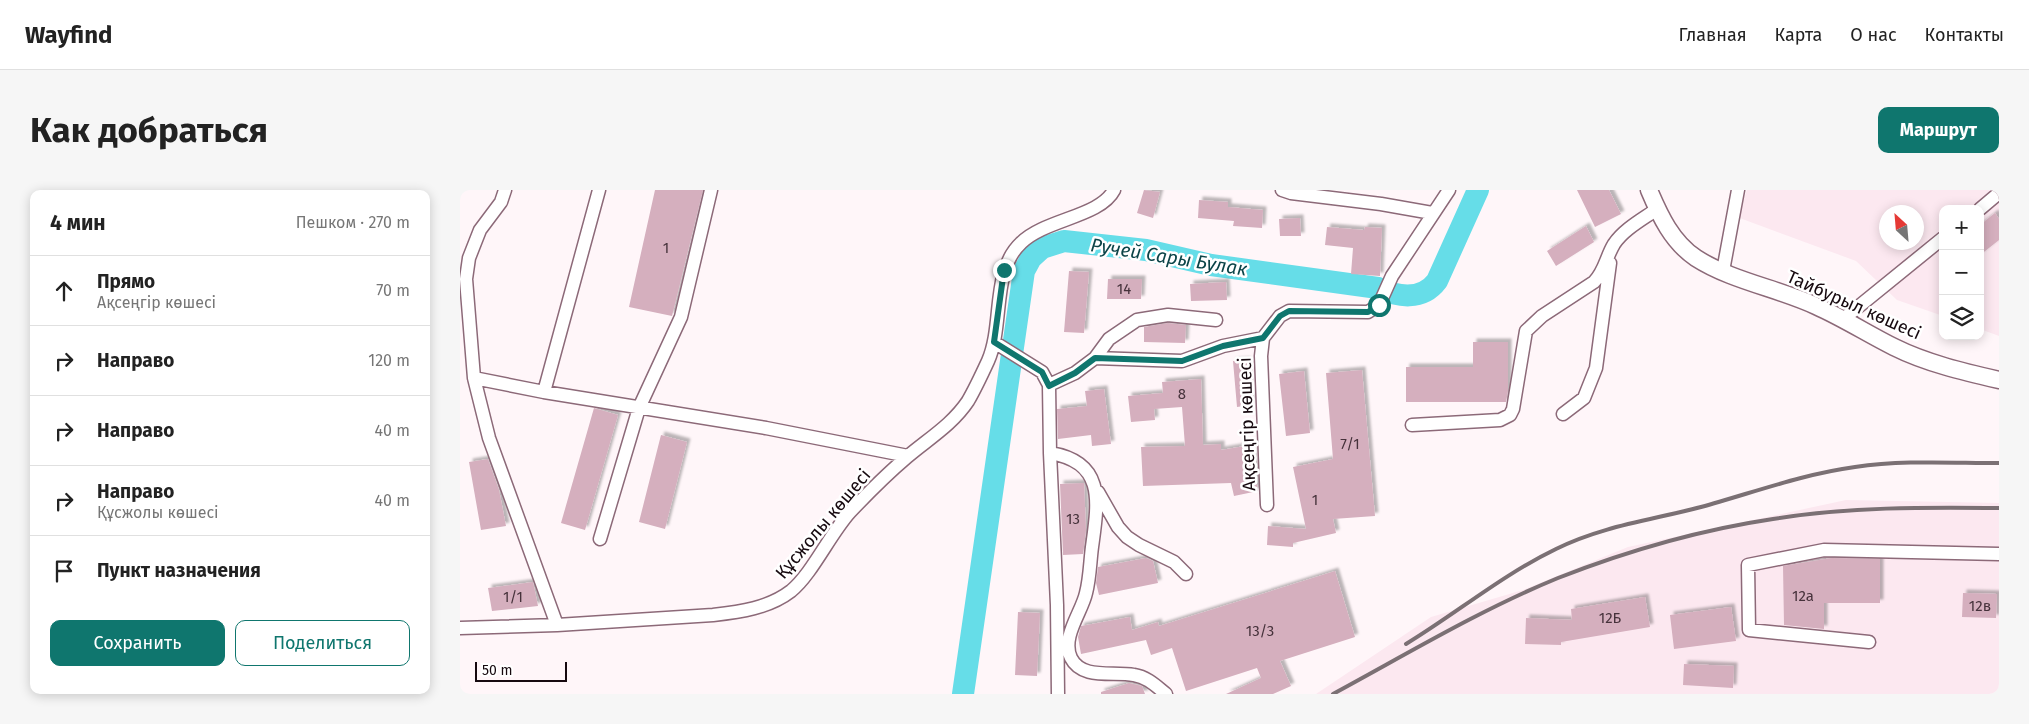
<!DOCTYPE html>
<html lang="ru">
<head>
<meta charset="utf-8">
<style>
  body { margin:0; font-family:"Fira Sans",sans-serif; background:#f6f6f6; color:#222 }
  .controls { position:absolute; right:15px; top:15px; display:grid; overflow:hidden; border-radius:10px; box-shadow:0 2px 12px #0003 }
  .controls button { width:45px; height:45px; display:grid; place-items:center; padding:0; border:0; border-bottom:1px solid #e0e0e0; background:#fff; color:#222; font:25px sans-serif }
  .compass { position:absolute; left:1419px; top:15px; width:45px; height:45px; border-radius:50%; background:#fff; box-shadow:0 2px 12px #0003; rotate:334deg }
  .scale { position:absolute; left:15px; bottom:12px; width:92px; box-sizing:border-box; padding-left:5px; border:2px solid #16090f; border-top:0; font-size:14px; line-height:18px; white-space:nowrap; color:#16090f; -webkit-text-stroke:4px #fff; paint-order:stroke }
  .stop { position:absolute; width:15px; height:15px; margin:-11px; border:4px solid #0f766e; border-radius:50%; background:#fff }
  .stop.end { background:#0f766e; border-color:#fff; box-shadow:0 1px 5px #0008 }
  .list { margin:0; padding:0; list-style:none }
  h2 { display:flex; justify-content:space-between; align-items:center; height:65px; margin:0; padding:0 20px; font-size:21px }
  h2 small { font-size:16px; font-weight:400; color:#767676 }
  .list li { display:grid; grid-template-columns:32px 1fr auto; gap:15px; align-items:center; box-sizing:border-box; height:70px; padding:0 20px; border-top:1px solid #e0e0e0 }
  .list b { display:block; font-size:19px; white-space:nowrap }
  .list p { margin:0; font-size:16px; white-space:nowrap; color:#767676 }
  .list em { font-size:16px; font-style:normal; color:#767676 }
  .actions { display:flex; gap:10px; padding:15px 20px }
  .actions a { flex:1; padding:11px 0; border:1px solid #0f766e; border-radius:10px; text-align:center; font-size:18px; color:#0f766e }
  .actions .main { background:#0f766e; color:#fff }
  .icon { flex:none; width:28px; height:28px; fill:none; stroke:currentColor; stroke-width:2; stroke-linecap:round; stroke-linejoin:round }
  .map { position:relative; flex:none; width:1539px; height:504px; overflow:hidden; border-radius:10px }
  header { display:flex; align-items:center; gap:30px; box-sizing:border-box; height:70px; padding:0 25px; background:#fff; border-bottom:1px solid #e0e0e0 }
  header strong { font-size:24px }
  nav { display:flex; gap:28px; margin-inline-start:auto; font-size:18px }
  .intro { display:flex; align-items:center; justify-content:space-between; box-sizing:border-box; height:120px; padding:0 30px }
  h1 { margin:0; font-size:35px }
  .button { padding:12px 22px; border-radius:10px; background:#0f766e; color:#fff; font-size:18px; font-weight:700 }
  main { display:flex; gap:30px; padding:0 30px }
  aside { flex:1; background:#fff; border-radius:10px; box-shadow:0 2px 12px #0003 }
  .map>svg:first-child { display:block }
  .built { fill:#fce8f0; fill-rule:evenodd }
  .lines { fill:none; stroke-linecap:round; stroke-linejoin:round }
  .river { stroke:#66dde8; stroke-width:22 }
  .building { fill:#d5afbe; filter:url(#shadow) }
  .minor-casing { stroke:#8c6978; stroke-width:15 }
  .major-casing { stroke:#8c6978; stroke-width:19 }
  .minor { stroke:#fff; stroke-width:12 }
  .major { stroke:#fff; stroke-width:16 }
  .rail { stroke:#7b7074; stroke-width:4 }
  .route { stroke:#0f766e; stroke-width:6 }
  .labels { text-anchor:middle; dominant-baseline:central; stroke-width:5; stroke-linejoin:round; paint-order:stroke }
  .number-label { font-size:15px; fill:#46323b }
  .street-label { font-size:18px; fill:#16090f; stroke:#fff }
  .water-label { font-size:19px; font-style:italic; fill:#0b4448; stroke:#fff }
</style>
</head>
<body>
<header>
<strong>Wayfind</strong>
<nav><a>Главная</a><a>Карта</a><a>О нас</a><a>Контакты</a></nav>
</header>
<div class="intro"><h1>Как добраться</h1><a class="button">Маршрут</a></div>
<main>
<aside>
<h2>4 мин<small>Пешком · 270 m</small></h2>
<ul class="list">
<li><svg class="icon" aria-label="ahead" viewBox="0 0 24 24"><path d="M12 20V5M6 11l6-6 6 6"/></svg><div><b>Прямо</b><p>Ақсеңгір көшесі</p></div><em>70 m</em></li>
<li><svg class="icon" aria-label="right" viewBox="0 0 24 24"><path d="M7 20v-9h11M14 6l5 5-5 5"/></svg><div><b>Направо</b></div><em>120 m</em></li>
<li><svg class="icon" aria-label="right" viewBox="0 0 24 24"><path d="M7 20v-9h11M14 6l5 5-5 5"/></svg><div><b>Направо</b></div><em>40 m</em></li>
<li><svg class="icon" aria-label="right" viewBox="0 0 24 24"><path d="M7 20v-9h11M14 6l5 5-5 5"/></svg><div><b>Направо</b><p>Құсжолы көшесі</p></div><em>40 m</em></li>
<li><svg class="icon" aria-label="arrive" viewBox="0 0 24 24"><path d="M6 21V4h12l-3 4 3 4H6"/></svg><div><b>Пункт назначения</b></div></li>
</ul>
<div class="actions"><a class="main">Сохранить</a><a>Поделиться</a></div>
</aside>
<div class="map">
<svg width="1539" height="504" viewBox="0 0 1539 504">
  <defs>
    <filter id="shadow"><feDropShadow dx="3.5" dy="-3.5" stdDeviation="1" flood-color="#0004"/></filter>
  </defs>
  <rect width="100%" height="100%" fill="#fff6f9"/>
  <!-- built -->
  <path class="built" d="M 1287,0 L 1539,0 L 1539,146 L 1520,139 L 1520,19 L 1483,19 L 1483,126 L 1437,110 L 1396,71 L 1277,27 ZM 1426,22 L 1456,22 L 1456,52 L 1426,52 Z
    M 1386,310 L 1539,313 L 1539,504 L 856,504 L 971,427 L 1063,400 L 1168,357 Z"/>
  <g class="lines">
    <!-- river -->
    <path class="river" d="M 503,504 L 564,81 L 571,68 L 582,58 L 604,51 L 686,60 L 751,75 L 918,98 C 938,107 962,111 977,91 L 1018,0"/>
  </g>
  <!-- building -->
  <path class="building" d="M 195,0 L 243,0 L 212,126 L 169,117 Z
    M 684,0 L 700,2 L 693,28 L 677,23 Z
    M 1117,0 L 1149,0 L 1161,24 L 1135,37 Z
    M 739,10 L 768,12 L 768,17 L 803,20 L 802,38 L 773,36 L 774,31 L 738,28 Z
    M 1535,23 L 1539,29 L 1539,50 L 1520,65 L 1520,35 Z
    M 840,28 L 841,46 L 820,46 L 819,29 Z
    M 1126,36 L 1134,52 L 1096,76 L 1087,61 Z
    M 867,37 L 904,40 L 905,37 L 922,38 L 920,86 L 891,84 L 893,58 L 865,55 Z
    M 609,81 L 629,82 L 624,143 L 604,142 Z
    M 648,89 L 682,89 L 681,109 L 647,109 Z
    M 766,92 L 767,110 L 731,111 L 730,94 Z
    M 708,133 L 726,135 L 725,153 L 684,152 L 684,137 Z
    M 1013,152 L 1048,152 L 1048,201 L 1046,212 L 946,212 L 946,177 L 1013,177 Z
    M 787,170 L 791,215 L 777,217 L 773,171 Z
    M 902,180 L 915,326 L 873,329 L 876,343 L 833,353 L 833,357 L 807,355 L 808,336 L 846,339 L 833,277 L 873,269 L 866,183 Z
    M 844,181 L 850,243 L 826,246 L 819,184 Z
    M 741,189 L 743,255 L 761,254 L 761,260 L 791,255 L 798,301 L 774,306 L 771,293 L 683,296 L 681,257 L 725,256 L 722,217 L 694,219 L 695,230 L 671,232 L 668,206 L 703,203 L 702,192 Z
    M 644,199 L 651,254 L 632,256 L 631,245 L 598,249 L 597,219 L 627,216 L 625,201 Z
    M 134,218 L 158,225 L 125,340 L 101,333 Z
    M 201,245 L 227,252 L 205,339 L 179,332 Z
    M 28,269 L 39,300 L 46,336 L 21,340 L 9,272 Z
    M 624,293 L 626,340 L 623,364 L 603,365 L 600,294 Z
    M 686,368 L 693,371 L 698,393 L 639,405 L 636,393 L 638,377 Z
    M 1372,368 L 1420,369 L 1420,413 L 1364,413 L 1364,439 L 1324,435 L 1323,376 Z
    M 875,381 L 895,447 L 820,471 L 831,496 L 813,504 L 766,504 L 801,488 L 797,478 L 726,501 L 712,458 L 691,465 L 686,450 L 621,464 L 618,447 L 621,436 L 670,427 L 672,440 L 698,432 L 699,436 Z
    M 73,392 L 78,416 L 32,421 L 28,398 Z
    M 1503,403 L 1537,404 L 1536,428 L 1502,427 Z
    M 1185,407 L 1190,437 L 1101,452 L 1101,455 L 1065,454 L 1066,428 L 1112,430 L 1111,419 Z
    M 1271,417 L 1276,451 L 1214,459 L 1210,425 Z
    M 558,422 L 580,423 L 577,486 L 555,485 Z
    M 1224,474 L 1274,476 L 1273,498 L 1223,495 Z
    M 669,493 L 682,496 L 685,504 L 641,504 L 641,502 Z"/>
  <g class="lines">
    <defs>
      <path id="minor" d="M 45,0 L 41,12 L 20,40 L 9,68 L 6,89 L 14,188 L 29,248 L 97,435
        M 822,0 L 831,3 L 921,14 L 972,23
        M 1520,19 L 1539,3
        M 1263,81 L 1278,0
        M 1382,130 L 1483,48
        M 534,152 L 582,182 L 589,195 L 590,263 L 597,415 L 598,504
        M 635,168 L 722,171 L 763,156 L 803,148
        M 14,188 L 84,202 L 306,238 L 448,266
        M 589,195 L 615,183 L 635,168 L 649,149 L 677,130 L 708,125 L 756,130
        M 84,202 L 139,0
        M 1103,224 L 1124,208 L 1136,178 L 1150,73
        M 952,235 L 1040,230 L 1050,225 L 1053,219 L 1066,141 L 1082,126 L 1134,92 C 1145,81 1146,67 1154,54 C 1164,39 1183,29 1197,19
        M 590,263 C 646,272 638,313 632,357 C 630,372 630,388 626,403 C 622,422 601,447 611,468 C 622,490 653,481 674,485 C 687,487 696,496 706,504
        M 638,302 L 658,337 L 667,347 L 679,355 L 714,372 L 726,384
        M 807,315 L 801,166 L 803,148 L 820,126 L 829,121 L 908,122 L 919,115 L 932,86 L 989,0
        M 140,349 L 179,218 L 221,127 L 251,0
        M 0,438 L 97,435 L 253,425 C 280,422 309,418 331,401 C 352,384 370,344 390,322 C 408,303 427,284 447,267 C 468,249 492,235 508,211 C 515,199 522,184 528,171 C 544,135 531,81 561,53 C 585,29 640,27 654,0
        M 1409,452 L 1289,440 L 1288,375 L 1364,360 L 1539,364"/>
      <path id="major" d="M 1189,0 C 1200,26 1212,52 1236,68 C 1272,91 1317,98 1356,116 C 1383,128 1408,144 1434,157 C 1466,173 1504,182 1539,190"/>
    </defs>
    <!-- minor casing -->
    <use href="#minor" class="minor-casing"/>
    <!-- major casing -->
    <use href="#major" class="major-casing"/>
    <!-- minor -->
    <use href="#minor" class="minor"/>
    <!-- major -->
    <use href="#major" class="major"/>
    <!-- rail -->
    <path class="rail" d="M 946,454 C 997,423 1042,385 1096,359 C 1142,336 1192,330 1241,317 C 1292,303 1343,284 1395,277 C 1443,270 1491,273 1539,273
      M 873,504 C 947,464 1020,420 1098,388 C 1167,361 1239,340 1313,329 C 1388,317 1464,317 1539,318"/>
  </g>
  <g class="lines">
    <!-- route -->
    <path class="route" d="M 544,80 L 534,152 L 582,182 L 589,196 L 615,183 L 635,168 L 722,171 L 763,156 L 803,148 L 820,126 L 829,121 L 908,122 L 919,115"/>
  </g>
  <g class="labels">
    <!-- number labels -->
    <g class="number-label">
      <text x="206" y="58">1</text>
      <text x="664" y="99">14</text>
      <text x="722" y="204">8</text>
      <text x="890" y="254">7/1</text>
      <text x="855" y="310">1</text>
      <text x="613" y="329">13</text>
      <text x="1343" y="406">12а</text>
      <text x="53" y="407">1/1</text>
      <text x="1520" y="416">12в</text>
      <text x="1150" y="428">12Б</text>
      <text x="800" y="441">13/3</text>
    </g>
    <!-- street labels -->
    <g class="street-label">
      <text transform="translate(1394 115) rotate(24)">Тайбурыл көшесі</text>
      <text transform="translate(787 234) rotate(-92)">Ақсеңгір көшесі</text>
      <text transform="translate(363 334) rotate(-50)">Құсжолы көшесі</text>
    </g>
    <!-- water labels -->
    <g class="water-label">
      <text transform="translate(709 67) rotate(9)">Ручей Сары Булак</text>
    </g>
  </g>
</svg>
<div class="controls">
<button>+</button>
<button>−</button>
<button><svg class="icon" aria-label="layers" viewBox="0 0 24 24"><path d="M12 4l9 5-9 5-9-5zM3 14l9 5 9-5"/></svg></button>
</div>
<svg class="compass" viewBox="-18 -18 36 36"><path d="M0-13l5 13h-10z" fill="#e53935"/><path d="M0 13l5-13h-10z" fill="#767676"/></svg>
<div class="scale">50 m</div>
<div class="stop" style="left:919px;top:115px"></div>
<div class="stop end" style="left:544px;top:80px"></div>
</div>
</main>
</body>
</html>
